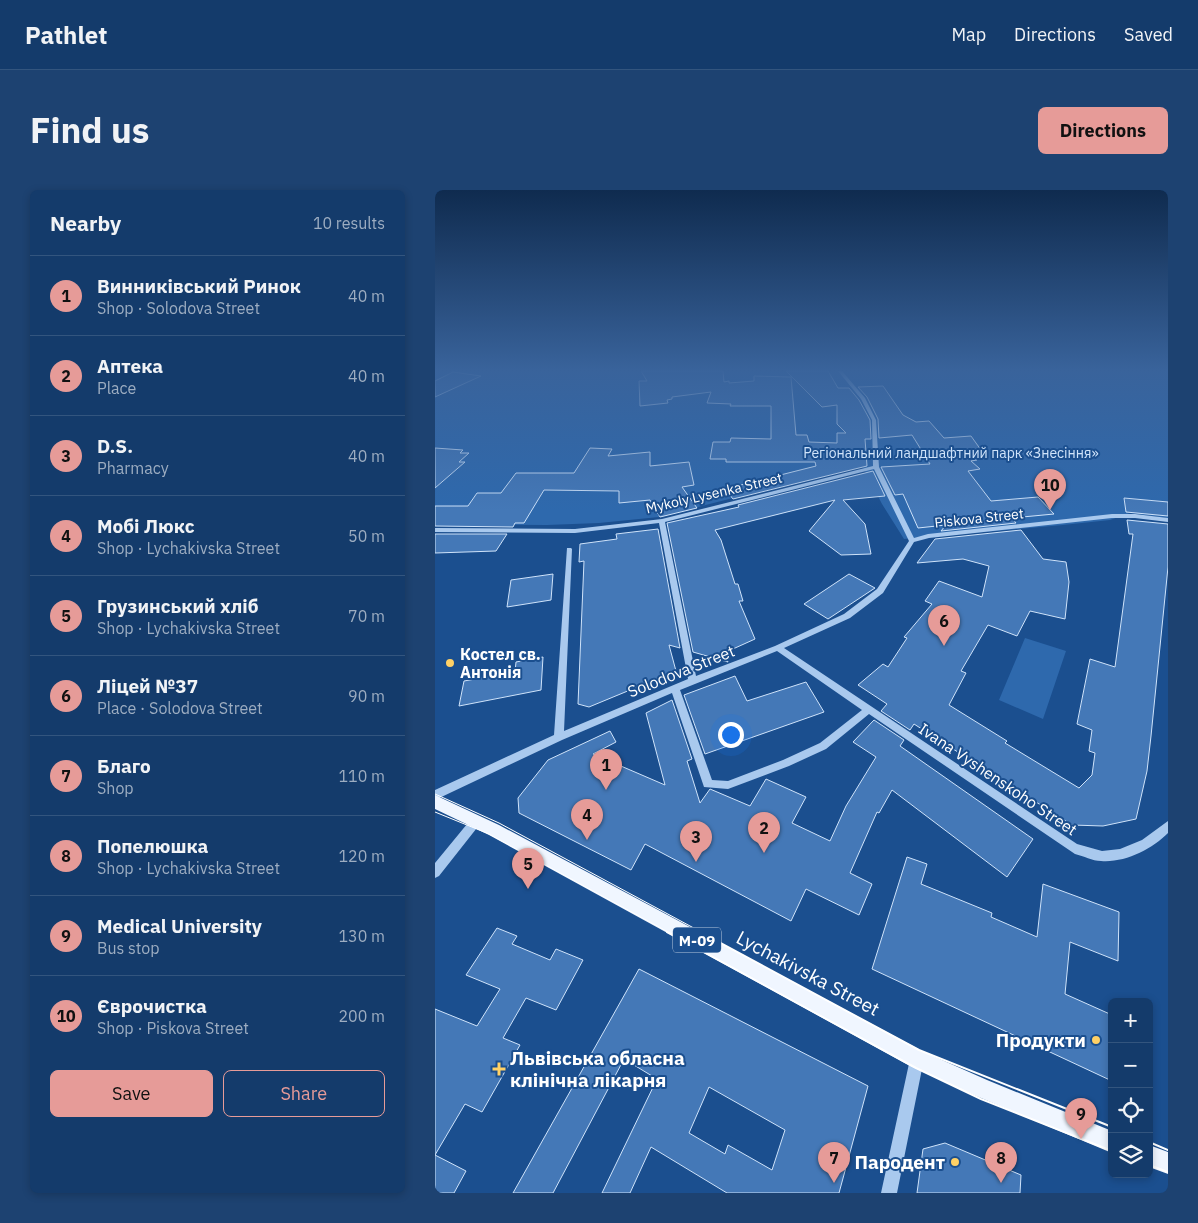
<!DOCTYPE html>
<html lang="en">
<head>
<meta charset="utf-8">
<style>
  body { margin:0; font-family:"IBM Plex Sans",sans-serif; background:#1d4271; color:#f1f3f6 }
  .controls { position:absolute; right:15px; bottom:15px; display:grid; overflow:hidden; border-radius:8px; box-shadow:0 2px 8px #0003 }
  .controls button { width:45px; height:45px; display:grid; place-items:center; padding:0; border:0; border-bottom:1px solid #33557e; background:#143b6b; color:#f1f3f6; font:25px sans-serif }
  .you { position:absolute; left:295px; top:544px; width:18px; height:18px; margin:-12px; border:4px solid #fff; border-radius:50%; background:#1a73e8; box-shadow:0 0 0 8px #1a73e833 }
  .badge { display:grid; place-items:center; width:32px; height:32px; border-radius:50%; background:#e69b98; color:#111; font-size:16px; font-weight:700 }
  .pin { position:absolute; translate:-50% -41px; filter:drop-shadow(0 1px 2px #0008) }
  .pin::after { content:''; position:absolute; top:26px; width:18px; height:15px; background:inherit; clip-path:polygon(0 0,100% 0,50% 100%) }
  .list { margin:0; padding:0; list-style:none }
  h2 { display:flex; justify-content:space-between; align-items:center; height:65px; margin:0; padding:0 20px; font-size:21px }
  h2 small { font-size:16px; font-weight:400; color:#9dadc1 }
  .list li { display:grid; grid-template-columns:32px 1fr auto; gap:15px; align-items:center; box-sizing:border-box; height:80px; padding:0 20px; border-top:1px solid #33557e }
  .list b { display:block; font-size:19px; white-space:nowrap }
  .list p { margin:0; font-size:16px; white-space:nowrap; color:#9dadc1 }
  .list em { font-size:16px; font-style:normal; color:#9dadc1 }
  .actions { display:flex; gap:10px; padding:15px 20px }
  .actions a { flex:1; padding:11px 0; border:1px solid #e69b98; border-radius:8px; text-align:center; font-size:18px; color:#e69b98 }
  .actions .main { background:#e69b98; color:#111 }
  .icon { flex:none; width:28px; height:28px; fill:none; stroke:currentColor; stroke-width:2; stroke-linecap:round; stroke-linejoin:round }
  .map { position:relative; flex:none; width:733px; height:1003px; overflow:hidden; border-radius:8px }
  header { display:flex; align-items:center; gap:30px; box-sizing:border-box; height:70px; padding:0 25px; background:#143b6b; border-bottom:1px solid #33557e }
  header strong { font-size:24px }
  nav { display:flex; gap:28px; margin-inline-start:auto; font-size:18px }
  .intro { display:flex; align-items:center; justify-content:space-between; box-sizing:border-box; height:120px; padding:0 30px }
  h1 { margin:0; font-size:35px }
  .button { padding:12px 22px; border-radius:8px; background:#e69b98; color:#111; font-size:18px; font-weight:700 }
  main { display:flex; gap:30px; padding:0 30px }
  aside { flex:1; background:#143b6b; border-radius:8px; box-shadow:0 2px 8px #0003 }
  .map>svg:first-child { display:block }
  .green { fill:#2e69ad }
  .building { fill:#4478b7; stroke:#cfe3fa; fill-rule:evenodd }
  .lines { fill:none; stroke-linecap:round; stroke-linejoin:round }
  .minor { fill:#a9c9ee; fill-rule:evenodd }
  .major { fill:#f0f6ff; fill-rule:evenodd }
  .tram-far1 { stroke:#fff; stroke-width:1 }
  .tram { stroke:#fff; stroke-width:2 }
  .poi-dot { fill:#ffd166; stroke:#1b4f8f; stroke-width:2 }
  .labels { text-anchor:middle; dominant-baseline:central; stroke-width:4; stroke-linejoin:round; paint-order:stroke }
  .far-park-label { font-size:14px; fill:#cfe3fa; stroke:#1b4f8f }
  .far-street-label { font-size:14px; fill:#fff; stroke:#1b4f8f }
  .shield { fill:#1b4f8f; stroke:#bbcadd; stroke-width:1 }
  .shield-label { font-size:15px; font-weight:bold; fill:#fff }
  .poi-label { font-size:16px; font-weight:bold; fill:#fff; stroke:#1b4f8f; text-anchor:start }
  .street-label { font-size:16px; fill:#fff; stroke:#1b4f8f }
  .near-street-label { font-size:19px; fill:#fff; stroke:#1b4f8f }
  .near-poi-label { font-size:19px; font-weight:bold; fill:#fff; stroke:#1b4f8f; text-anchor:end }
</style>
</head>
<body>
<header>
<strong>Pathlet</strong>
<nav><a>Map</a><a>Directions</a><a>Saved</a></nav>
</header>
<div class="intro"><h1>Find us</h1><a class="button">Directions</a></div>
<main>
<aside>
<h2>Nearby<small>10 results</small></h2>
<ul class="list">
<li><span class="badge">1</span><div><b>Винниківський Ринок</b><p>Shop · Solodova Street</p></div><em>40 m</em></li>
<li><span class="badge">2</span><div><b>Аптека</b><p>Place</p></div><em>40 m</em></li>
<li><span class="badge">3</span><div><b>D.S.</b><p>Pharmacy</p></div><em>40 m</em></li>
<li><span class="badge">4</span><div><b>Мобі Люкс</b><p>Shop · Lychakivska Street</p></div><em>50 m</em></li>
<li><span class="badge">5</span><div><b>Грузинський хліб</b><p>Shop · Lychakivska Street</p></div><em>70 m</em></li>
<li><span class="badge">6</span><div><b>Ліцей №37</b><p>Place · Solodova Street</p></div><em>90 m</em></li>
<li><span class="badge">7</span><div><b>Благо</b><p>Shop</p></div><em>110 m</em></li>
<li><span class="badge">8</span><div><b>Попелюшка</b><p>Shop · Lychakivska Street</p></div><em>120 m</em></li>
<li><span class="badge">9</span><div><b>Medical University</b><p>Bus stop</p></div><em>130 m</em></li>
<li><span class="badge">10</span><div><b>Єврочистка</b><p>Shop · Piskova Street</p></div><em>200 m</em></li>
</ul>
<div class="actions"><a class="main">Save</a><a>Share</a></div>
</aside>
<div class="map">
<svg width="733" height="1003" viewBox="0 0 733 1003">
  <rect width="100%" height="100%" fill="#1b4f8f"/>
  <!-- green -->
  <path class="green" d="M 0,181 L 733,181 L 733,328 L 695,323 L 675,330 L 628,335 L 469,349 L 447,314 L 427,275 L 224,327 L 164,333 L 112,335 L 0,334 Z
    M 590,448 L 631,461 L 608,529 L 564,510 Z"/>
  <!-- building -->
  <path class="building" d="M 206,181 L 288,181 L 289,192 L 294,191 L 294,193 L 319,191 L 319,186 L 356,187 L 361,245 L 372,245 L 374,252 L 402,253 L 402,243 L 411,243 L 402,234 L 402,215 L 387,217 L 351,181 L 393,181 L 403,198 L 414,198 L 424,210 L 435,230 L 436,249 L 430,249 L 432,276 L 298,309 L 290,299 L 381,276 L 380,272 L 291,272 L 291,269 L 275,269 L 278,252 L 295,252 L 296,248 L 336,249 L 336,216 L 295,216 L 296,214 L 272,213 L 276,202 L 237,207 L 237,209 L 232,210 L 233,213 L 205,216 L 204,191 L 212,191 Z
    M 18,182 L 46,186 L 0,207 L 0,191 Z
    M 448,196 L 468,225 L 481,232 L 494,231 L 509,248 L 536,246 L 546,260 L 532,262 L 542,270 L 536,271 L 545,279 L 533,281 L 556,311 L 603,307 L 619,324 L 577,328 L 581,333 L 506,341 L 511,335 L 483,338 L 468,304 L 460,305 L 446,277 L 495,274 L 477,245 L 444,248 L 443,229 L 432,207 L 423,197 Z
    M 0,258 L 28,260 L 25,263 L 34,263 L 24,272 L 30,272 L 0,298 Z
    M 155,258 L 177,259 L 173,266 L 215,262 L 215,276 L 254,272 L 259,295 L 247,297 L 262,318 L 225,327 L 215,310 L 184,313 L 184,301 L 109,300 L 89,333 L 80,333 L 78,337 L 0,336 L 0,316 L 33,316 L 42,303 L 66,303 L 81,283 L 139,283 Z
    M 438,281 L 450,306 L 408,310 L 430,334 L 436,364 L 406,365 L 374,341 L 400,310 L 280,340 L 286,350 L 300,394 L 303,394 L 308,411 L 304,411 L 320,449 L 289,463 L 293,472 L 258,462 L 232,333 L 304,317 L 303,315 Z
    M 689,308 L 733,312 L 733,326 L 691,322 Z
    M 692,330 L 733,334 L 733,377 L 716,546 L 712,581 L 701,629 L 668,636 L 637,635 L 479,534 L 475,540 L 446,521 L 452,514 L 423,495 L 448,474 L 453,477 L 472,448 L 469,447 L 497,414 L 490,411 L 504,391 L 547,407 L 554,376 L 528,369 L 482,373 L 500,349 L 586,340 L 608,369 L 631,372 L 634,392 L 630,429 L 595,421 L 582,446 L 553,435 L 526,481 L 531,483 L 514,515 L 572,551 L 570,553 L 644,598 L 657,585 L 660,563 L 654,561 L 657,540 L 642,534 L 655,469 L 680,477 L 698,344 L 694,344 Z
    M 223,339 L 245,458 L 234,455 L 241,481 L 154,517 L 143,514 L 149,371 L 144,372 L 145,354 L 182,349 L 181,344 Z
    M 0,344 L 72,344 L 61,361 L 0,363 Z
    M 118,384 L 116,410 L 72,417 L 76,390 Z
    M 414,384 L 440,398 L 393,429 L 369,414 Z
    M 108,467 L 106,500 L 24,516 L 29,491 L 80,482 L 81,472 Z
    M 300,486 L 312,511 L 371,492 L 389,522 L 270,564 L 249,505 Z
    M 237,510 L 257,569 L 252,571 L 265,613 L 275,599 L 315,616 L 331,589 L 371,607 L 357,633 L 395,651 L 411,616 L 441,567 L 418,552 L 439,530 L 469,550 L 465,556 L 598,649 L 572,687 L 457,600 L 444,623 L 442,622 L 415,683 L 437,694 L 424,725 L 371,699 L 356,731 L 210,654 L 196,680 L 84,623 L 83,608 L 113,570 L 175,541 L 181,552 L 158,564 L 230,595 L 211,523 Z
    M 472,667 L 492,674 L 486,694 L 557,723 L 556,727 L 602,747 L 608,694 L 684,722 L 683,771 L 635,752 L 630,804 L 677,825 L 677,891 L 437,779 Z
    M 62,738 L 82,746 L 77,754 L 115,770 L 121,759 L 148,770 L 121,820 L 91,808 L 68,848 L 85,855 L 47,922 L 30,914 L 0,965 L 0,819 L 42,836 L 65,799 L 31,785 Z
    M 204,779 L 433,896 L 404,1003 L 292,1003 L 216,957 L 195,1003 L 167,1003 L 222,889 L 189,869 L 118,1003 L 78,1003 ZM 274,897 L 350,940 L 337,980 L 293,955 L 290,964 L 254,943 Z
    M 510,953 L 586,985 L 585,1003 L 482,1003 L 488,959 Z
    M 0,965 L 31,981 L 19,1003 L 0,1003 Z"/>
  <g class="lines">
    <!-- minor -->
    <path class="minor" d="M 403,181 L 407,181 L 430,208 L 441,230 L 444,277 L 479,348 L 493,344 L 677,324 L 700,324 L 733,328 L 733,332 L 700,328 L 677,328 L 494,348 L 479,352 L 448,403 L 415,428 L 349,458 L 642,654 L 667,661 L 685,659 L 707,650 L 733,631 L 733,643 C 717,659 690,673 666,671 C 657,671 649,666 640,664 L 434,524 L 391,559 L 354,576 L 293,599 L 269,597 L 268,594 L 237,503 L 127,550 L 0,610 L 0,600 L 119,545 L 132,358 L 136,358 L 137,359 L 129,541 L 253,489 L 224,333 L 140,343 L 0,342 L 0,338 L 140,339 L 227,329 L 438,276 L 437,230 L 426,209 ZM 439,279 L 474,351 L 442,399 L 409,424 L 340,456 L 261,486 L 230,332 ZM 342,461 L 427,520 L 385,553 L 348,570 L 293,591 L 277,590 L 245,500 Z
      M 41,626 L 45,628 L 46,631 L 45,634 L 4,686 L 0,688 L 0,673 L 37,628 Z
      M 482,862 L 487,864 L 489,869 L 462,1003 L 446,1003 L 475,869 L 477,864 Z"/>
    <!-- major -->
    <path class="major" d="M 0,605 L 64,635 L 489,862 L 552,890 L 677,941 L 677,963 L 539,905 L 475,876 L 54,645 L 0,619 Z
      M 714,955 L 733,962 L 733,984 L 714,977 Z"/>
    <!-- tram-far1 -->
    <path class="tram-far1" d="M 0,604 L 64,633 L 268,743
      M 0,622 L 54,644 L 235,743"/>
    <!-- tram -->
    <path class="tram" d="M 232,742 L 481,878 L 546,909 L 677,961
      M 265,742 L 484,860 L 677,937
      M 714,952 L 733,960
      M 714,975 L 733,982"/>
  </g>
  <!-- sky -->
  <linearGradient id="sky" x2="0" y2="1"><stop stop-color="#0f2b4f"/><stop offset="0.56" stop-color="#39639b"/><stop offset="1" stop-color="#39639b" stop-opacity="0"/></linearGradient>
  <rect width="733" height="321" fill="url(#sky)"/>
  <!-- markers -->
  <g class="poi-dot">
    <circle cx="15" cy="473" r="5"/>
    <circle cx="661" cy="850" r="5"/>
    <path d="M61.5 871.5h5v5h5v5h-5v5h-5v-5h-5v-5h5z"/>
    <circle cx="520" cy="972" r="5"/>
  </g>
  <g class="labels">
    <!-- far-park labels -->
    <g class="far-park-label">
      <text x="516" y="263">Регіональний ландшафтний парк «Знесіння»</text>
    </g>
    <!-- far-street labels -->
    <g class="far-street-label">
      <text transform="translate(279 303) rotate(-13)">Mykoly Lysenka Street</text>
      <text transform="translate(544 328) rotate(-6)">Piskova Street</text>
    </g>
    <!-- shield labels -->
    <rect class="shield" x="238" y="737.5" width="48" height="25" rx="4"/>
    <g class="shield-label">
      <text x="262" y="750">М-09</text>
    </g>
    <!-- poi labels -->
    <g class="poi-label">
      <text x="25" y="464">Костел св.<tspan x="25" dy="18">Антонія</tspan></text>
    </g>
    <!-- street labels -->
    <g class="street-label">
      <text transform="translate(246 481) rotate(-22)">Solodova Street</text>
      <text transform="translate(563 589) rotate(34)">Ivana Vyshenskoho Street</text>
    </g>
    <!-- near-street labels -->
    <g class="near-street-label">
      <text transform="translate(373 783) rotate(28)">Lychakivska Street</text>
    </g>
    <!-- near-poi labels -->
    <g class="near-poi-label">
      <text x="651" y="850">Продукти</text>
      <text x="75" y="868" text-anchor="start">Львівська обласна<tspan x="75" dy="22">клінічна лікарня</tspan></text>
      <text x="510" y="972">Пародент</text>
    </g>
  </g>
</svg>
<div class="controls">
<button>+</button>
<button>−</button>
<button><svg class="icon" aria-label="locate" viewBox="0 0 24 24"><circle cx="12" cy="12" r="6"/><path d="M12 2v4M12 18v4M2 12h4M18 12h4"/></svg></button>
<button><svg class="icon" aria-label="layers" viewBox="0 0 24 24"><path d="M12 4l9 5-9 5-9-5zM3 14l9 5 9-5"/></svg></button>
</div>
<div class="you"></div>
<div class="pin badge" style="left:171px;top:600px">1</div>
<div class="pin badge" style="left:329px;top:663px">2</div>
<div class="pin badge" style="left:261px;top:672px">3</div>
<div class="pin badge" style="left:152px;top:650px">4</div>
<div class="pin badge" style="left:93px;top:699px">5</div>
<div class="pin badge" style="left:509px;top:456px">6</div>
<div class="pin badge" style="left:399px;top:993px">7</div>
<div class="pin badge" style="left:566px;top:993px">8</div>
<div class="pin badge" style="left:646px;top:949px">9</div>
<div class="pin badge" style="left:615px;top:320px">10</div>
</div>
</main>
</body>
</html>
